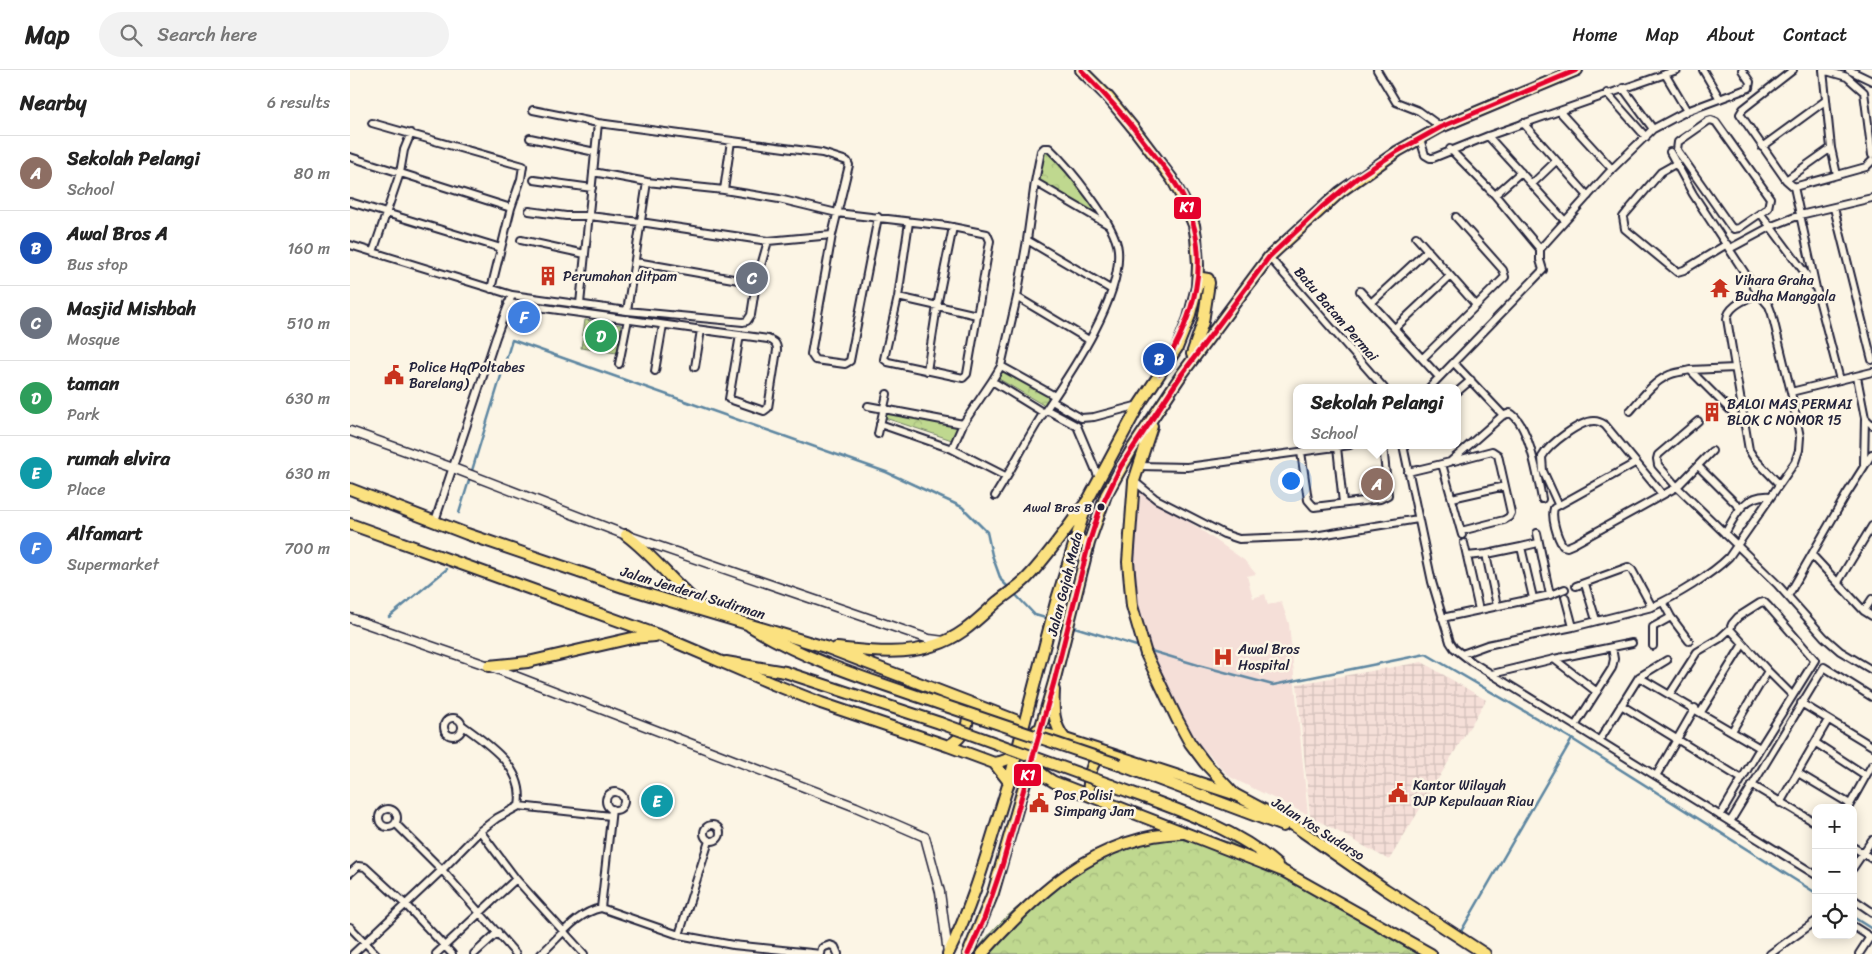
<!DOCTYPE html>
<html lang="en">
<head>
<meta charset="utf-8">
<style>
  body { margin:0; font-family:Sriracha,sans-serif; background:#f2f2f2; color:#222 }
  .controls { position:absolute; right:15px; bottom:15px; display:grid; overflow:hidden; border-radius:10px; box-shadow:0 2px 12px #0003 }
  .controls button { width:45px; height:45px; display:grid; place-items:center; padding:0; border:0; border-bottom:1px solid #e0e0e0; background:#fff; color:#222; font:25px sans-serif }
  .you { position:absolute; left:940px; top:410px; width:18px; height:18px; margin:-12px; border:4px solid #fff; border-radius:50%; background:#1a73e8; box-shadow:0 0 0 8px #1a73e833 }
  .badge { display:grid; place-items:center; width:32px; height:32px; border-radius:50%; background:#c8321e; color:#fff; font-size:16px; font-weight:700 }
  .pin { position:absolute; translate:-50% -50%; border:2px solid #fff; box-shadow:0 1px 5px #0006 }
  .popup { position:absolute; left:943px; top:314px; width:168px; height:65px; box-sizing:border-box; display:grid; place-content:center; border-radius:10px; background:#fff; filter:drop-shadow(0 1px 4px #0005); font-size:16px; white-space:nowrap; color:#767676 }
  .popup b { font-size:19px; color:#222 }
  .popup::after { content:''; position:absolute; left:50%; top:100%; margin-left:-10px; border:10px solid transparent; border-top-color:#fff }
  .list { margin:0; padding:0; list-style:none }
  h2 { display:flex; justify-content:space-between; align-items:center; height:65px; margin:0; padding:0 20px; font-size:21px }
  h2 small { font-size:16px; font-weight:400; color:#767676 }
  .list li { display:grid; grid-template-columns:32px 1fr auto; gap:15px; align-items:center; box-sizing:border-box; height:75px; padding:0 20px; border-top:1px solid #e0e0e0 }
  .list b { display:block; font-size:19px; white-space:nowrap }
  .list p { margin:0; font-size:16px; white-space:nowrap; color:#767676 }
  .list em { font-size:16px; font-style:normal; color:#767676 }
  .icon { flex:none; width:28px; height:28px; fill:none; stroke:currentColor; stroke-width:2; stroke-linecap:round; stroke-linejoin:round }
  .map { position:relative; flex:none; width:1522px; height:884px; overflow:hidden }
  header { display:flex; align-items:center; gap:30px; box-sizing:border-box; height:70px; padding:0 25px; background:#fff; border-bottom:1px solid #e0e0e0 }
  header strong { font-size:24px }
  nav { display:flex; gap:28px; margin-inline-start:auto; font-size:18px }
  .search { width:350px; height:45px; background:#f2f2f2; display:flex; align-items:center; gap:12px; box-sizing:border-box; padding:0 18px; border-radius:28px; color:#767676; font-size:19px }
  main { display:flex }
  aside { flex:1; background:#fff }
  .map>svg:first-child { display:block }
  .built { fill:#f5dfd8 }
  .industrial { fill:url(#industrial-grid) }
  .forest { fill:url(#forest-crowns); stroke:#707d65 }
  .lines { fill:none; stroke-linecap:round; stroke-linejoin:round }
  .stream { stroke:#5d86a1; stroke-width:2.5 }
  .minor-casing { stroke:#22223b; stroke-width:10 }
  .tertiary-casing { stroke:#22223b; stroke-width:11 }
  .primary-casing { stroke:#22223b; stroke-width:14 }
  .trunk-casing { stroke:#22223b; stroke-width:14 }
  .minor { stroke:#fcf5e5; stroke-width:6 }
  .tertiary { stroke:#fcf5e5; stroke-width:8 }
  .primary { stroke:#fbe180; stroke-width:10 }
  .trunk { stroke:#fbe180; stroke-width:10 }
  .primary-bridge-casing { stroke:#22223b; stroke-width:14; stroke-linecap:butt }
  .primary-bridge { stroke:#fbe180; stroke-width:10 }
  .bus-1-casing { stroke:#fcf5e5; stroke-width:9 }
  .bus-1 { stroke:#e4002b; stroke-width:5 }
  .bus-dot { fill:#22223b; stroke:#fcf5e5; stroke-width:2 }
  .labels { text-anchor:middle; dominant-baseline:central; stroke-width:5; stroke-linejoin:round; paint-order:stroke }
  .bus-label { font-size:13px; fill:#22223b; stroke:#fcf5e5; text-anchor:end }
  .poi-label { font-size:14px; fill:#22223b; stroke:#fcf5e5; text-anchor:start }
  .street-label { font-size:14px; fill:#22223b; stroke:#fcf5e5 }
  .line-badge { stroke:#fcf5e5; stroke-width:2 }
  .badge-label { font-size:14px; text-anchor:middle; font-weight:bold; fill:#fff }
</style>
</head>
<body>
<header>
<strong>Map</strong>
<div class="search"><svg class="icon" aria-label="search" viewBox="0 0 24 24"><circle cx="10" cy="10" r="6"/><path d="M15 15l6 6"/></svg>Search here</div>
<nav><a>Home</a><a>Map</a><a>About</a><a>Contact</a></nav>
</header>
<main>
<aside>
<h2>Nearby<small>6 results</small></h2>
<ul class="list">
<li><span class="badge" style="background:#8d6e63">A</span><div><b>Sekolah Pelangi</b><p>School</p></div><em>80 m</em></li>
<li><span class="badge" style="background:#1a4fb4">B</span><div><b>Awal Bros A</b><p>Bus stop</p></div><em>160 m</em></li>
<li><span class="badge" style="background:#6b7280">C</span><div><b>Masjid Mishbah</b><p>Mosque</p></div><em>510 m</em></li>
<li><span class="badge" style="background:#2e9e5b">D</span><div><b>taman</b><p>Park</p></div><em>630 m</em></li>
<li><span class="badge" style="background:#0f9aa8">E</span><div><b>rumah elvira</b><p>Place</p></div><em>630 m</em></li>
<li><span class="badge" style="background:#3f7fe0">F</span><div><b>Alfamart</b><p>Supermarket</p></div><em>700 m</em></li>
</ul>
</aside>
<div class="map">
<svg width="1522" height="884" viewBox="0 0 1522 884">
  <defs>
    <pattern id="industrial-grid" width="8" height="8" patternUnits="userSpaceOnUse" patternTransform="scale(1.25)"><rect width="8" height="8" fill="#f5dfd8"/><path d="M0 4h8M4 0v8" fill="none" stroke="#d2bfba"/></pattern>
    <pattern id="forest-crowns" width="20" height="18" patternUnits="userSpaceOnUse" patternTransform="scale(1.25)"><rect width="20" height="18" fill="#bfd88f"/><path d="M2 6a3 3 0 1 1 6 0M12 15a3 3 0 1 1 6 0" fill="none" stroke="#a4b97c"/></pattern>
  </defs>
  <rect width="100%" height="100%" fill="#fcf5e5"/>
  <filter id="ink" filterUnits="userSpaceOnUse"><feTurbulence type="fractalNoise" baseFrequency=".02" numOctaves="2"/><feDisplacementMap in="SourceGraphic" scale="10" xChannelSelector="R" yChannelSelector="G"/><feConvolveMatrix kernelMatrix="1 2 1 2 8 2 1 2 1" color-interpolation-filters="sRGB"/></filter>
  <g filter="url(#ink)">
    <!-- built -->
    <path class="built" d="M 791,418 L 894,490 L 906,504 L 897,506 L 903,528 L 915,524 L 918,535 L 931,531 L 939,554 L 958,745 L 880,707 L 850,675 L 827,639 L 792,560 L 786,527 L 784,482 Z"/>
    <!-- industrial -->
    <path class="industrial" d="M 1072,592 L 1136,630 L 1039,790 L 960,746 L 947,614 Z"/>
    <!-- forest -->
    <path class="forest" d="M 695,80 L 699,81 L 743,135 L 746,144 L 690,111 Z
      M 235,250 L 271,255 L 267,283 L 231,278 Z
      M 654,295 L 704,322 L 695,336 L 649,309 Z
      M 537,340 L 609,353 L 602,370 L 535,348 Z
      M 851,765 L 890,775 L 1082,884 L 624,884 C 651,845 688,819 730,798 C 739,794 748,788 757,784 C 786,773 820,768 851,765 Z"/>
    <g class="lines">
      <!-- stream -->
      <path class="stream" d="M 109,443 L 162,270 L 536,402 L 612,437 L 637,462 L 642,485 L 651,510 L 659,518
        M 663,522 L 685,545 L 699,549
        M 39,547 L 97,499
        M 705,551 L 716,555
        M 721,556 L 790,577
        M 798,580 L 848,595 L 923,615 L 1076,584 L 1222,669 L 1466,823
        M 1503,847 L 1522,859
        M 1110,863 L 1222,669"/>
      <defs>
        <path id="minor" d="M 1027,0 L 1046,32 L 1069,41 L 1091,57
          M 1353,0 L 1370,29
          M 1443,0 L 1393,39 L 1390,44 L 1436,110 L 1444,117 L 1466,218 L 1490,310
          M 1473,0 L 1497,7 L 1514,22 L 1522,85
          M 1473,0 L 1481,78 L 1487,105
          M 1499,0 L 1522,11
          M 1315,4 L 1337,41
          M 1273,18 L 1303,59
          M 1257,23 L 1296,67
          M 183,40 L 248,53 L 472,83 L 497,91 L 499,95 L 482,165 L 461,284 L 465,290 L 495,294 L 500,291 L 528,147
          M 1210,42 L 1262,99
          M 1358,51 L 1361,50 L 1366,52 L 1420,128 L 1418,138 L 1389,158 L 1384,159 L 1381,157 L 1327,80 L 1328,72 Z
          M 22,53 L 173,96 L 171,109 L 161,138 L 141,219
          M 1173,53 L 1238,126
          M 1138,66 L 1214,150
          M 180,68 L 245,82
          M 1070,69 L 1075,85 L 1080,88 L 1083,88 L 1138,66 L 1327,0
          M 1412,77 L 1475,31
          M 1100,79 L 1145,125 L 1190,179
          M 0,87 L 161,138
          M 1327,93 L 1311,102 L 1277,142 L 1273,147 L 1275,159 L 1327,202 L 1334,200 L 1377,174
          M 243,102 L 297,112 L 374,120 L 429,129 L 487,143 L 597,156 L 637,164 L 640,171 L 617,304 L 613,308 L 538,292 L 534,289 L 548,227 L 559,152
          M 184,110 L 242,118
          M 1436,110 L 1481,78
          M 685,112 L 757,154
          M 1182,114 L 1206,91
          M 1444,117 L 1516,97 L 1522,91
          M 374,120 L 381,71
          M 1145,125 L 1171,102
          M 0,132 L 151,178
          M 1484,138 L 1522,290
          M 179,141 L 216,146 L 239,146 L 290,152 L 418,171 L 482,165
          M 1411,144 L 1464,215
          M 1066,167 L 1126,235
          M 171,170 L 235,184
          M 677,170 L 762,220
          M 0,175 L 162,225 L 277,241 L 393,252 L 397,251 L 401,245 L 406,213 L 418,171
          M 1379,179 L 1422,156 L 1450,145 L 1522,128
          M 23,182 L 50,103 L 54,80 L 61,63
          M 919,187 L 1034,318
          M 286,192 L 406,213
          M 1010,221 L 1089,307
          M 1408,223 C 1398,229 1378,235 1377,249 L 1399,380 L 1404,388 L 1429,414
          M 548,227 L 627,245
          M 667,227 L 739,270
          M 158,233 L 418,269 C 424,271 427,273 427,280 L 418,338 L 414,341 L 379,329 L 390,265
          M 1021,233 L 1078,180
          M 230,234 L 248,53
          M 277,241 L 297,112
          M 1045,258 L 1100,206
          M 1073,288 L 1155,207 L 1153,200 L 1106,147
          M 1104,293 L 1153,345
          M 269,294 L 278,249
          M 651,296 L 705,326
          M 345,297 L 351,260
          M 1340,300 L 1385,298
          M 305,301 L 313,255
          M 577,301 L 587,236 L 603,157
          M 1507,307 L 1515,348 L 1522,355
          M 642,311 L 694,343
          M 1079,318 L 1193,200 L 1190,190 L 1190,179 L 1262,99 L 1303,59 L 1337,41 L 1399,18 L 1400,12 L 1392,0
          M 1107,322 L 1121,310
          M 1441,322 L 1522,302
          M 702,331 L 731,348 L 744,347 L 789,335
          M 518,336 L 613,354
          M 697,340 L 727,356 L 749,408
          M 1280,341 C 1291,329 1302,313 1317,306 C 1324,302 1333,302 1340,300 L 1394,354
          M 1348,351 L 1308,385 L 1307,389 L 1308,395 L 1327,417 L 1427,514 L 1474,567 L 1490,581 L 1522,600
          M 530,354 L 602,379 L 657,407
          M 528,364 L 537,324
          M 1053,375 L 1082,512 L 1100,572 L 1104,578 L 1122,592 L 1466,805
          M 987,377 L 993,433
          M 602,379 L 613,354 L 642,311 L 651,296 L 667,227 L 677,170 L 685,112 L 691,81 L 694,78 L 699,78 C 718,96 766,154 768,180 C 772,229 720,304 693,344 C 676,370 662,399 645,426
          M 951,382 L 958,430 L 964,437 L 1030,429 L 1038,425 L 1033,375
          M 1104,391 L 1142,381 L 1148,385 L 1161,443 L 1159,447 L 1154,450 L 1111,461
          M 1285,393 L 1204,438 C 1201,448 1207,467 1213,476 L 1217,477 L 1224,474 L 1327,417 L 1362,381
          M 1092,394 L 1112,465
          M 1514,394 L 1515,348
          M 789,396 L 837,397 L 860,394 L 1000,375
          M 1348,396 L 1390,438
          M 1058,402 L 1100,392 L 1152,346 L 1160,343 C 1179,353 1188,409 1192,429
          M 784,411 L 806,429 L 874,464 L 889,469 L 964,466 L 1068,449
          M 1102,428 L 1155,416
          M 1208,434 L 1193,401 L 1192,387 C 1199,374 1230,351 1244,351 C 1249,351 1252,353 1255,355 L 1312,424
          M 85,451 L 146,267 L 162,225
          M 1187,463 L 1200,525
          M 1375,464 C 1386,443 1395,424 1421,426
          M 1114,473 L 1129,540
          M 1171,477 L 1188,473
          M 1117,486 L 1137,484
          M 1463,486 L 1514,541
          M 1488,512 L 1522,456
          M 1235,514 L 1246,550
          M 1226,516 L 1278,497 L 1282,500 L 1302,537
          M 1438,526 L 1496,425 L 1522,384
          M 1215,527 L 1223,557
          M 1522,529 L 1514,541 L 1522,546
          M 1313,532 L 1321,547 L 1339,571
          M 1147,536 L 1137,489 L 1137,484 L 1171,477 L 1183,528
          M 1092,548 L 1200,525 L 1215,519
          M 1380,559 L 1418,601 L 1442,625
          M 1303,576 L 1303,557 L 1321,547
          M 1112,584 L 1137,575 L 1223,557 L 1302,537 C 1326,526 1361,505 1379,487 L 1445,392 L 1449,380 L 1450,367 L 1441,322 L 1422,244 L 1419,236 L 1408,223 L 1343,124 L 1320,82
          M 1204,589 L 1247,622
          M 1142,604 L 1204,589 L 1282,573
          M 1289,607 L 1410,678
          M 1320,624 L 1347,582 L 1369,569 L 1380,559 L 1382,554 L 1388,547 L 1410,533 L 1414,532 L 1418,536 L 1465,590 L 1410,678 L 1370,746
          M 1451,633 L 1522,676
          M 1271,635 L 1392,709
          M 1351,642 L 1393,574
          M94 657a9 9 0 1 1 18 0a9 9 0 1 1-18 0Z
          M 112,655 C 138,674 176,698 169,736
          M 1225,656 L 1262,598 L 1264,589 L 1262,577
          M 1382,661 L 1418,601
          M 1249,671 L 1289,607 L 1317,590
          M 1466,673 L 1515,705
          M 1448,703 L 1500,734
          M 1306,706 L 1345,638
          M 1402,715 L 1466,753
          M256 731a9 9 0 1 1 18 0a9 9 0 1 1-18 0Z
          M 1430,733 L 1478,650
          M 1498,738 L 1522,695
          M29 748a9 9 0 1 1 18 0a9 9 0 1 1-18 0Z
          M 1380,752 L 1474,597 L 1522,627
          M 46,754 L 92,800 L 166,884
          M354 763a8 8 0 1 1 16 0a8 8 0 1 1-16 0Z
          M 130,761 L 166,809 L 234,884
          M 1503,777 L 1522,789
          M 1503,798 L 1522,770
          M 0,803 L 8,796 L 15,797 L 55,834 L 102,884
          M 1503,829 L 1522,842
          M 251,838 L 262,739
          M 1503,856 L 1522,868
          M 0,857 L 26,884
          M 329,865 L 359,771
          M 3,884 L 92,800 L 130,761 L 147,748 L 169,736 L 261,746
          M 86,884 L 166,809
          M 124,884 L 148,862
          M 191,884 C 210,867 226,843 251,838 L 329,865 L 383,875 L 471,884
          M 471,884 L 472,878 L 480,875 L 485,877 L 488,884
          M 1420,884 L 1466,851
          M 1509,884 L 1520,867"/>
        <path id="tertiary" d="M 0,361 L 103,398 L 276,465 L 579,569 L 594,571
          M 0,548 L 139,596 L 506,737 L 575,767 L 590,822 L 598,883"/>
        <path id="primary" d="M 400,556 C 460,593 530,613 596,636
          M 376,592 L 435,602 L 590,653
          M 704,620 C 703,638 703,655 715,669 L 884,724 L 946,757 L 1035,819 L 1135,884
          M 677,666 C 679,689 683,700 704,712 L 933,801 L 1081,884
          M 684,672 L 696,664 L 715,669
          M 770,695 L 933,756
          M 659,712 L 706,532 L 738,430 L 789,335 L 827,278 L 839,248 L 847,217 L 848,195 L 846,167 L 844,155 L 833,129 L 822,109 L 785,60 L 758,27 L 731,0
          M 761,715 C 816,736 882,755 927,795
          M 739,725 C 738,710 739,693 753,683
          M 598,884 C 627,827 641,767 661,706
          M 618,884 L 643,823 L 682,688
          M 632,884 C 686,824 747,765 833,763"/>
        <path id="trunk" d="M 842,284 L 853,252 L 859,213 L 858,209 L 852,208 L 847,217
          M 802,356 L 784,411 L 778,492 L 782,536 L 796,584 L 827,649 L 840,673 L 855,693 L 884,724
          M 0,419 L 117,464 L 273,517 L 475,577 L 665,650 L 671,663
          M 0,454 L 311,566 L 423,614 L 471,633 L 598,676 L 644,693 L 659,712
          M 276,465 C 304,486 325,515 353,538
          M 725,469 L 739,473
          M 486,578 C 518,581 554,586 585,575 C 611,567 627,550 647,532 C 657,524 668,517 677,508 C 700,484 718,456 738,430
          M 139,596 L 178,592 L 282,568 L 305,566
          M 687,670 L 704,612 L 739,473 L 756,425 L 782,379 L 832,304 L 919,187 L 990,122 L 1048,81 L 1091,57 L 1227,0
          M 598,676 C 613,668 623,652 615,636
          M 644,693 C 664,691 676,676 687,660"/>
      </defs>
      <!-- minor casing -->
      <use href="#minor" class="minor-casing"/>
      <!-- tertiary casing -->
      <use href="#tertiary" class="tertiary-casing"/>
      <!-- primary casing -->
      <use href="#primary" class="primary-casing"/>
      <!-- trunk casing -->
      <use href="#trunk" class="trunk-casing"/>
      <!-- minor -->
      <use href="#minor" class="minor"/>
      <!-- tertiary -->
      <use href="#tertiary" class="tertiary"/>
      <!-- primary -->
      <use href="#primary" class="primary"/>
      <!-- trunk -->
      <use href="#trunk" class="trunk"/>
      <defs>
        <path id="primary-bridge" d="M 596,636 L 770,695
          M 590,653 L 761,715"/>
      </defs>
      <!-- primary-bridge casing -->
      <use href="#primary-bridge" class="primary-bridge-casing"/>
      <!-- primary-bridge -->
      <use href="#primary-bridge" class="primary-bridge"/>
      <defs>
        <path id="bus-1" d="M 731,0 C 755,24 778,50 798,77 C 811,93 824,109 833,127 C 864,190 844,247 810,303
          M 618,884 L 634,849 L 652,796 L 704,612 L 739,473 L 749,442 L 771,396 L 832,304 L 919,187 L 972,137 L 1007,108 L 1048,81 L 1091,57 L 1227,0"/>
      </defs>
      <!-- bus-1 casing -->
      <use href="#bus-1" class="bus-1-casing"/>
      <!-- bus-1 -->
      <use href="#bus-1" class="bus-1"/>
    </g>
  </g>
  <!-- icons -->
  <defs>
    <symbol id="building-bare" viewBox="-9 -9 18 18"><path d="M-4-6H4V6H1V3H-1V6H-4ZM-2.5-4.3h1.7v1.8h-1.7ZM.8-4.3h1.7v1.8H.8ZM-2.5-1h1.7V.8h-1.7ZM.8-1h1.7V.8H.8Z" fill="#c8321e" stroke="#fcf5e5" stroke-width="2.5" paint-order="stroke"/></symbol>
    <symbol id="temple-bare" viewBox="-9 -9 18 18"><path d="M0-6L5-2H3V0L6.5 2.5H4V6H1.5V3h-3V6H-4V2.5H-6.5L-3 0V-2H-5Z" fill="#c8321e" stroke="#fcf5e5" stroke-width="2.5" paint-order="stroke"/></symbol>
    <symbol id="civic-bare" viewBox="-9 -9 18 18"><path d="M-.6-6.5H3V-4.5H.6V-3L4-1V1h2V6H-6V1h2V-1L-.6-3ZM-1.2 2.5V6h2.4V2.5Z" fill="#c8321e" stroke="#fcf5e5" stroke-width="2.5" paint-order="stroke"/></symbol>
    <symbol id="hospital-bare" viewBox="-9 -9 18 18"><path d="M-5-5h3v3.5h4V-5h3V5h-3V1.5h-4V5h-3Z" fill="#c8321e" stroke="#fcf5e5" stroke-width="2.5" paint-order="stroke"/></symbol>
  </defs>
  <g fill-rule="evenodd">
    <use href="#building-bare" x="184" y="192" width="28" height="28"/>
    <use href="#temple-bare" x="1356" y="204" width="28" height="28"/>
    <use href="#civic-bare" x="30" y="291" width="28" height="28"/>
    <use href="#building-bare" x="1348" y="328" width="28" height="28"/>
    <use href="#hospital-bare" x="859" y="573" width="28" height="28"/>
    <use href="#civic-bare" x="1034" y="709" width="28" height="28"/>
    <use href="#civic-bare" x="675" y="719" width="28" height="28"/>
  </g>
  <!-- markers -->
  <circle class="bus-dot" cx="751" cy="437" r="4.5"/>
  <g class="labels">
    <!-- bus labels -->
    <g class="bus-label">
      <text x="742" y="437">Awal Bros B</text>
    </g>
    <!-- poi labels -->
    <g class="poi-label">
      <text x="213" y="206">Perumahan ditpam</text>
      <text x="1385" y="210">Vihara Graha<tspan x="1385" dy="16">Budha Manggala</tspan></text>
      <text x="59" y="297">Police Hq(Poltabes<tspan x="59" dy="16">Barelang)</tspan></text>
      <text x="1377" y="334">BALOI MAS PERMAI<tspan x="1377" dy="16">BLOK C NOMOR 15</tspan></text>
      <text x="888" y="579">Awal Bros<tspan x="888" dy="16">Hospital</tspan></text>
      <text x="1063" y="715">Kantor Wilayah<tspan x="1063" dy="16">DJP Kepulauan Riau</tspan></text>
      <text x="704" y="725">Pos Polisi<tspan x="704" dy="16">Simpang Jam</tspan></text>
    </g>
    <!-- street labels -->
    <g class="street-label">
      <text transform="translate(986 244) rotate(49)">Batu Batam Permai</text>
      <text transform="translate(715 514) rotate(-76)">Jalan Gajah Mada</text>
      <text transform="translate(343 523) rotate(17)">Jalan Jenderal Sudirman</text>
      <text transform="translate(968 759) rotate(32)">Jalan Yos Sudarso</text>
    </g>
  </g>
  <g class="line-badge">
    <rect x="823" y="126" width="29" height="24" rx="5" fill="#e4002b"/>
    <rect x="663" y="693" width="29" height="24" rx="5" fill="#e4002b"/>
  </g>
  <g class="badge-label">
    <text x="837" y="142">K1</text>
    <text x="678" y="710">K1</text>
  </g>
</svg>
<div class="controls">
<button>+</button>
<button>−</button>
<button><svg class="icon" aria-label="locate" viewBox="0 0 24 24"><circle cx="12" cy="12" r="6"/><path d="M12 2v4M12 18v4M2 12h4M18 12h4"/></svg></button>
</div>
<div class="you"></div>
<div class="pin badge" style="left:1027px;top:414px;background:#8d6e63">A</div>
<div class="popup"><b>Sekolah Pelangi</b>School</div>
<div class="pin badge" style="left:809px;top:289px;background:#1a4fb4">B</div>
<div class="pin badge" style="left:402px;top:208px;background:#6b7280">C</div>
<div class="pin badge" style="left:251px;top:266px;background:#2e9e5b">D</div>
<div class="pin badge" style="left:307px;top:731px;background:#0f9aa8">E</div>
<div class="pin badge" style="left:174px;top:247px;background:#3f7fe0">F</div>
</div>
</main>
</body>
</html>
